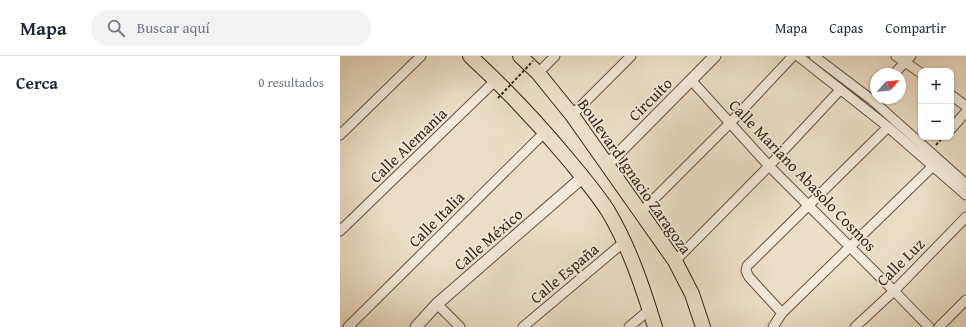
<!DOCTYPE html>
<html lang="es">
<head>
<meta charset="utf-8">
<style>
  body { margin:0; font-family:"Gentium Book Plus",serif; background:#f2f2f3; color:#1f2937 }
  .controls { position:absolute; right:12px; top:12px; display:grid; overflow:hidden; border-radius:8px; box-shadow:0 1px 3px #0004 }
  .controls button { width:36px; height:36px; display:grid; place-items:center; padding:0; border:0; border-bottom:1px solid #e0e1e3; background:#fff; color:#1f2937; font:20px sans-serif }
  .compass { position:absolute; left:530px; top:12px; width:36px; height:36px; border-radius:50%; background:#fff; box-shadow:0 1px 3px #0004; rotate:63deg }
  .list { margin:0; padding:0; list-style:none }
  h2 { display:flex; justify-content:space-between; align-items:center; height:52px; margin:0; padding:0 16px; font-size:17px }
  h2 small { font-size:13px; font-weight:400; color:#747a83 }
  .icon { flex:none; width:22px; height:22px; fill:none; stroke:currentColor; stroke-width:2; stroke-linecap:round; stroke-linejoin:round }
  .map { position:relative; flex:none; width:626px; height:271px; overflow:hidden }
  header { display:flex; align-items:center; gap:24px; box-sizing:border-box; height:56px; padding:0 20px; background:#fff; border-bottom:1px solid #e0e1e3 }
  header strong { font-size:19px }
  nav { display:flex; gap:22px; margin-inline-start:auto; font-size:14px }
  .search { width:280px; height:36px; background:#f2f2f3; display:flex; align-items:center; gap:10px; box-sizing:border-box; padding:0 14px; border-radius:22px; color:#747a83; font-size:15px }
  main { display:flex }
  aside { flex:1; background:#fff }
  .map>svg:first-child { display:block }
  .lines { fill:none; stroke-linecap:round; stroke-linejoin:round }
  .minor-casing { stroke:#665340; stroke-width:11 }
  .tertiary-casing { stroke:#665340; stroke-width:13 }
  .primary-casing { stroke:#392514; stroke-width:16 }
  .path { stroke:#392514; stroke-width:2; stroke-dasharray:3 2; stroke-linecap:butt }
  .minor { stroke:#f3eada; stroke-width:9 }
  .tertiary { stroke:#f3eada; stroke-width:11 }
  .primary { stroke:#ecdec6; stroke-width:14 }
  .path-bridge { stroke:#392514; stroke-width:2; stroke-dasharray:3 2; stroke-linecap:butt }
  .labels { text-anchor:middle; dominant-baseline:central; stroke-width:3.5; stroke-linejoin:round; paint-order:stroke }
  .street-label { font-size:16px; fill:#392514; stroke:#f3eada }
</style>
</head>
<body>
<header>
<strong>Mapa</strong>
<div class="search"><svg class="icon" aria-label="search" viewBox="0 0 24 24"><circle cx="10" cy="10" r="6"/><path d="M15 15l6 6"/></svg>Buscar aquí</div>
<nav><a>Mapa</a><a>Capas</a><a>Compartir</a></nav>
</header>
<main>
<aside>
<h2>Cerca<small>0 resultados</small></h2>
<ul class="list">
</ul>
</aside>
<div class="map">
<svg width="626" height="271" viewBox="0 0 626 271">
  <rect width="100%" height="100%" fill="#ecdec6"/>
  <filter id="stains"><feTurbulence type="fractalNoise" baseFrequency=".005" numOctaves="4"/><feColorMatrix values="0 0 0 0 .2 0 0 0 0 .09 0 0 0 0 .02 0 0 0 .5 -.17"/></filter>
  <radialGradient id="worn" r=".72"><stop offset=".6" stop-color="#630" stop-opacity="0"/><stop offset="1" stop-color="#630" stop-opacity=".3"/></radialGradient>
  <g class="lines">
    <defs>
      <path id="minor" d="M 458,0 L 548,71 L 626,139
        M 474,0 L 532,44 L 626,128
        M 556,0 L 581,17
        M 198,17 L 215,0
        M 554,18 L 571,0
        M 351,24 L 429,110 L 554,235
        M 611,39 L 626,50
        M 232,59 L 291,0
        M 611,73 L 626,56
        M 0,79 L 81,0
        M 301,156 L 391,66 L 453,0
        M 0,175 L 156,24
        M 335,205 L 429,110 L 500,34
        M 557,238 L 589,271
        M 97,248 L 120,271
        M 442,257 L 409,221 L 406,215 L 407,210 L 548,71
        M 8,271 L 205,76
        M 183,271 L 284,186
        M 289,271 L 309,254
        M 433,271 L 442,257 L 592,111
        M 515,271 L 554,235 L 626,161
        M 599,271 L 626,244"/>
      <path id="tertiary" d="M 267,109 L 375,0
        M 76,271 L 97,248 L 243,121"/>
      <path id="primary" d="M 130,0 C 165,32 197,66 227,102 C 241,119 256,136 268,155 C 289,190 303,232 315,271
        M 180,0 L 198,17 L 232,59 L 335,205 L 352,238 L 363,271"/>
    </defs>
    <!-- minor casing -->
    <use href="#minor" class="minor-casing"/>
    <!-- tertiary casing -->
    <use href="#tertiary" class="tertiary-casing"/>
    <!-- primary casing -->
    <use href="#primary" class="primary-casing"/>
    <!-- path -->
    <path class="path" d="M 596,89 L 603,81"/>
    <!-- minor -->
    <use href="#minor" class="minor"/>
    <!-- tertiary -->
    <use href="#tertiary" class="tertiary"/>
    <!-- primary -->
    <use href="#primary" class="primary"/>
    <!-- path-bridge -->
    <path class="path-bridge" d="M 158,42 L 193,5"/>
  </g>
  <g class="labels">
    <!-- street labels -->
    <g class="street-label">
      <text transform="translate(310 43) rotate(-45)">Circuito</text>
      <text transform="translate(68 89) rotate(-44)">Calle Alemania</text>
      <text transform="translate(463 119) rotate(46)">Calle Mariano Abasolo Cosmos</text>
      <text transform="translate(295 120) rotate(55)">Boulevard Ignacio Zaragoza</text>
      <text transform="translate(96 163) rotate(-45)">Calle Italia</text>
      <text transform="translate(148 183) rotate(-41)">Calle México</text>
      <text transform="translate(560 206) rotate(-45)">Calle Luz</text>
      <text transform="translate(224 217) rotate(-40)">Calle España</text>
    </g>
  </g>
  <rect width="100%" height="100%" filter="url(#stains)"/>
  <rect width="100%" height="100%" fill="url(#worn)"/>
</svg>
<div class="controls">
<button>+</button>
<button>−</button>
</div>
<svg class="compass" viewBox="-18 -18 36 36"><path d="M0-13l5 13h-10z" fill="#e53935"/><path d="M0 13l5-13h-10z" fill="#747a83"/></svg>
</div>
</main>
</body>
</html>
